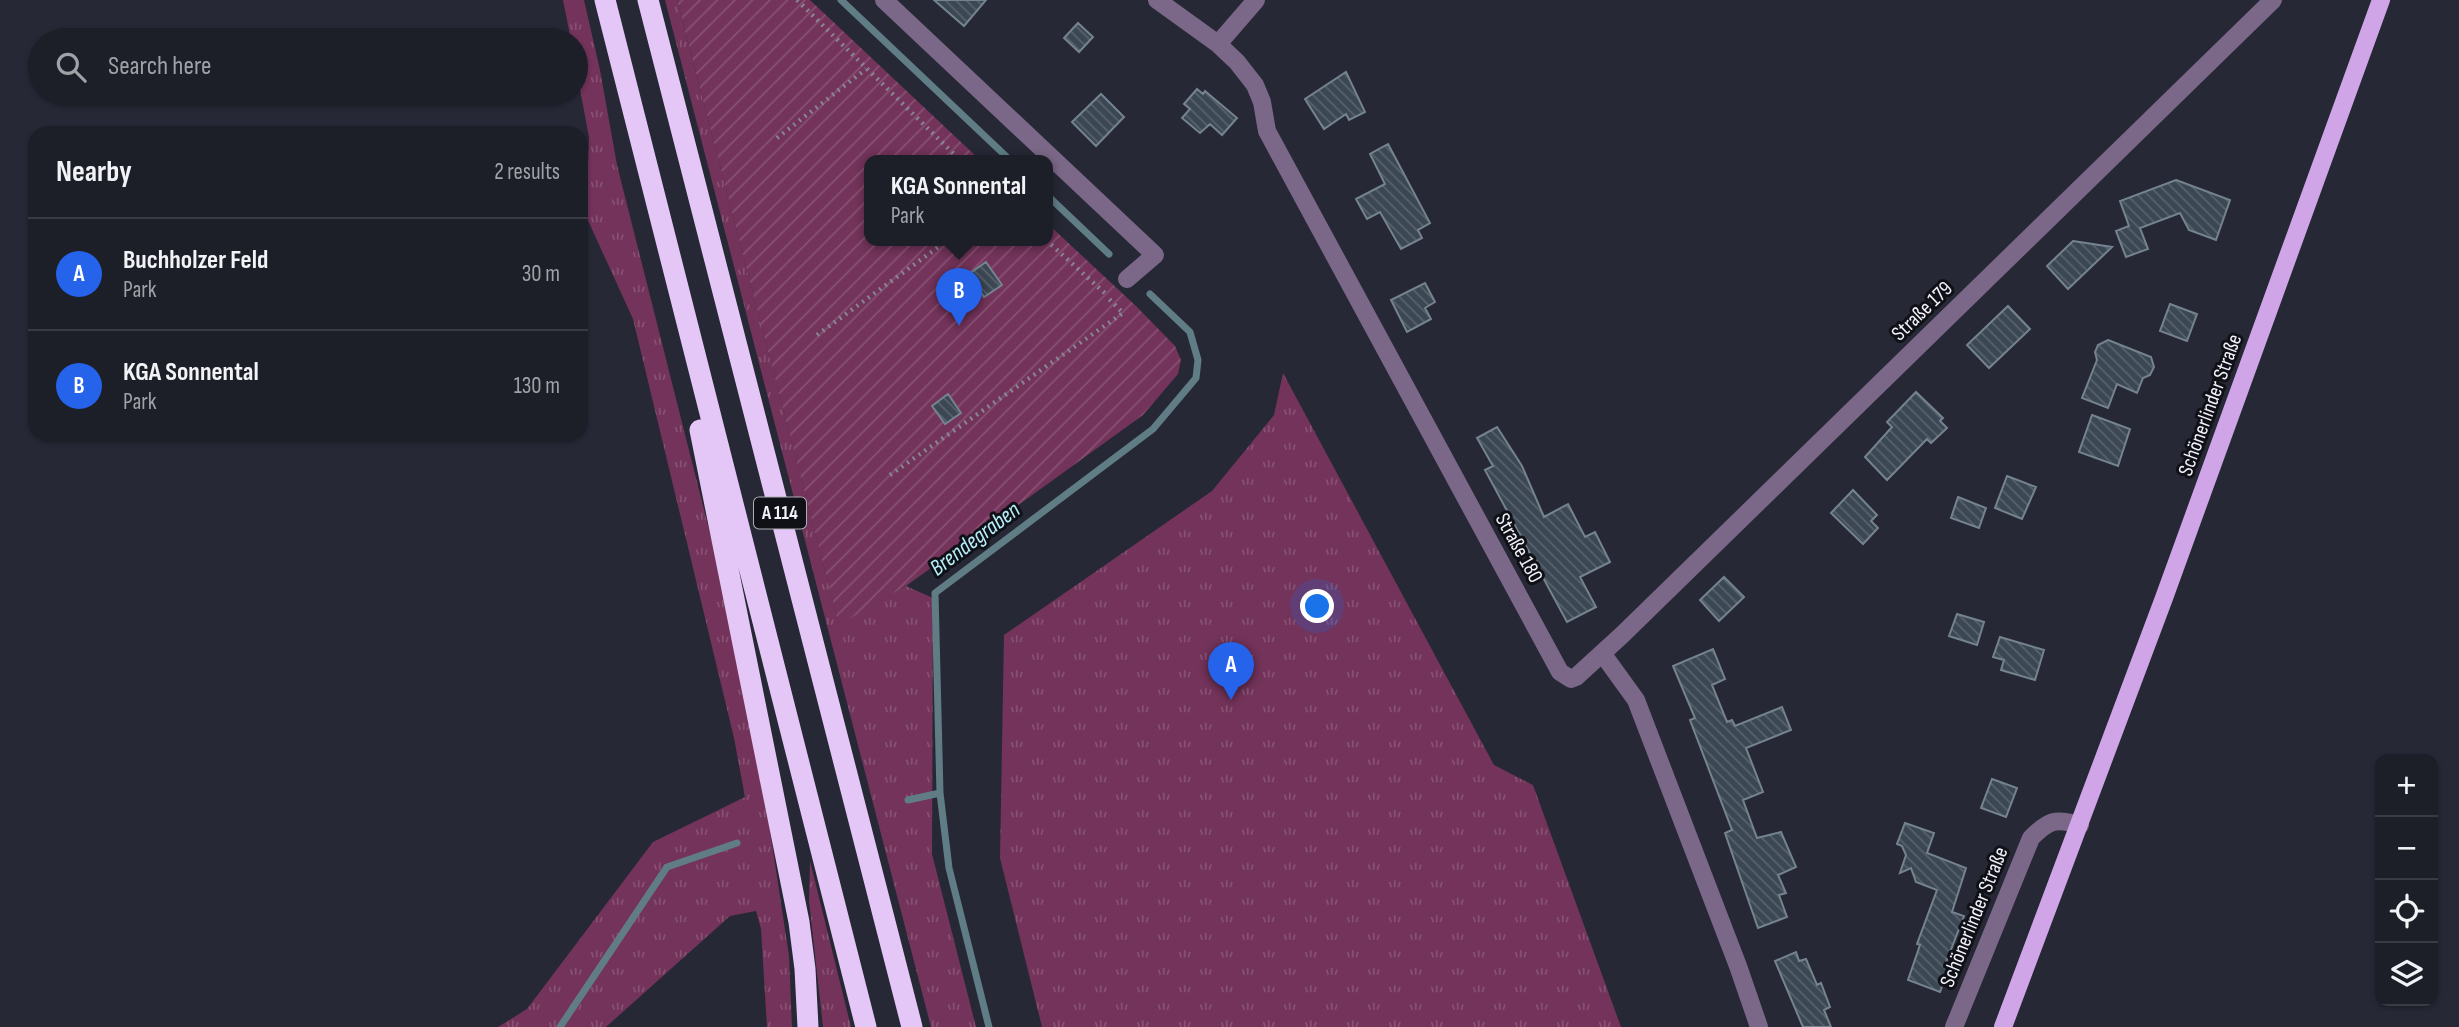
<!DOCTYPE html>
<html lang="en">
<head>
<meta charset="utf-8">
<style>
  body { margin:0; font-family:"Sofia Sans Condensed",sans-serif; background:#292b34; color:#f1f3f6 }
  .controls { position:absolute; right:21px; bottom:21px; display:grid; overflow:hidden; border-radius:14px; box-shadow:0 2px 5px #0004 }
  .controls button { width:63px; height:63px; display:grid; place-items:center; padding:0; border:0; border-bottom:2px solid #3a3c45; background:#1c1e28; color:#f1f3f6; font:35px sans-serif }
  .you { position:absolute; left:1318px; top:607px; width:24px; height:24px; margin:-18px; border:5px solid #fff; border-radius:50%; background:#1a73e8; box-shadow:0 0 0 10px #1a73e833 }
  .badge { display:grid; place-items:center; width:46px; height:46px; border-radius:50%; background:#2563eb; color:#fff; font-size:23px; font-weight:700 }
  .pin { position:absolute; translate:-50% -58px; filter:drop-shadow(0 2px 4px #0008) }
  .pin::after { content:''; position:absolute; top:37px; width:24px; height:21px; background:inherit; clip-path:polygon(0 0,100% 0,50% 100%) }
  .popup { position:absolute; left:864px; top:155px; width:189px; height:91px; box-sizing:border-box; display:grid; place-content:center; border-radius:14px; background:#1c1e28; filter:drop-shadow(0 2px 5px #0005); font-size:23px; white-space:nowrap; color:#a0a2a8 }
  .popup b { font-size:26px; color:#f1f3f6 }
  .popup::after { content:''; position:absolute; left:50%; top:100%; margin-left:-14px; border:14px solid transparent; border-top-color:#1c1e28 }
  .list { margin:0; padding:0; list-style:none }
  h2 { display:flex; justify-content:space-between; align-items:center; height:91px; margin:0; padding:0 28px; font-size:30px }
  h2 small { font-size:23px; font-weight:400; color:#a0a2a8 }
  .list li { display:grid; grid-template-columns:46px 1fr auto; gap:21px; align-items:center; box-sizing:border-box; height:112px; padding:0 28px; border-top:2px solid #3a3c45 }
  .list b { display:block; font-size:26px; white-space:nowrap }
  .list p { margin:0; font-size:23px; white-space:nowrap; color:#a0a2a8 }
  .list em { font-size:23px; font-style:normal; color:#a0a2a8 }
  .icon { flex:none; width:38px; height:38px; fill:none; stroke:currentColor; stroke-width:2; stroke-linecap:round; stroke-linejoin:round }
  .map { position:relative; flex:none; width:2459px; height:1027px; overflow:hidden }
  .search { position:absolute; background:#1c1e28; box-shadow:0 2px 5px #0004; left:28px; top:28px; width:560px; height:77px; display:flex; align-items:center; gap:18px; box-sizing:border-box; padding:0 24px; border-radius:38px; color:#a0a2a8; font-size:26px }
  .panel { position:absolute; background:#1c1e28; box-shadow:0 2px 5px #0004; left:28px; top:126px; width:560px; height:315px; border-radius:21px }
  .map>svg:first-child { display:block }
  .grass { fill:url(#grass-tufts) }
  .garden { fill:url(#garden-furrows) }
  .lines { fill:none; stroke-linecap:round; stroke-linejoin:round }
  .stream { stroke:#607d86; stroke-width:7 }
  .building { fill:url(#building-back-hatch); stroke:#758390; stroke-width:2 }
  .path { stroke:#868793; stroke-width:4.5; stroke-dasharray:2 5; stroke-linecap:butt }
  .minor { stroke:#7b6787; stroke-width:18 }
  .major { stroke:#cfa5e7; stroke-width:18 }
  .highway { stroke:#e5c7f7; stroke-width:21 }
  .labels { text-anchor:middle; dominant-baseline:central; stroke-width:6; stroke-linejoin:round; paint-order:stroke }
  .shield { fill:#101117; stroke:#aeaeb7; stroke-width:2 }
  .shield-label { font-size:19px; font-weight:bold; fill:#f1f2fc }
  .street-label { font-size:21px; fill:#f1f2fc; stroke:#101117 }
  .water-label { font-size:23px; font-style:italic; fill:#b7effd; stroke:#101117 }
</style>
</head>
<body>
<div class="map">
<svg width="2459" height="1027" viewBox="0 0 2459 1027">
  <defs>
    <pattern id="grass-tufts" width="24" height="20" patternUnits="userSpaceOnUse" patternTransform="scale(1.75)"><rect width="24" height="20" fill="#73335a"/><path d="M3 7l-1-3M5 7V3M7 7l1-3M15 17l-1-3M17 17v-4M19 17l1-3" fill="none" stroke="#875173"/></pattern>
    <pattern id="garden-furrows" width="10" height="10" patternUnits="userSpaceOnUse" patternTransform="scale(1.75)"><rect width="10" height="10" fill="#73335a"/><path d="M-1 1l2-2M0 10L10 0M9 11l2-2" fill="none" stroke="#875173"/></pattern>
    <pattern id="building-back-hatch" width="6" height="6" patternUnits="userSpaceOnUse" patternTransform="scale(1.75)"><rect width="6" height="6" fill="#3b4753"/><path d="M-1 5l2 2M0 0l6 6M5-1l2 2" fill="none" stroke="#58626d"/></pattern>
  </defs>
  <rect width="100%" height="100%" fill="#262836"/>
  <!-- grass -->
  <path class="grass" d="M 563,0 L 584,0 L 600,70 L 617,165 L 721,577 L 761,771 L 789,956 L 792,1027 L 767,1027 L 761,929 L 756,911 L 730,916 L 606,1027 L 498,1027 L 527,1009 L 653,842 L 745,797 L 734,738 L 633,319 L 586,216 L 589,137 L 576,68 L 576,40 L 571,40 Z
    M 665,0 L 677,0 L 839,624 L 906,586 L 933,598 L 932,854 L 976,1027 L 931,1027 Z
    M 1283,373 L 1494,765 L 1533,785 L 1621,1027 L 1042,1027 L 1000,858 L 1004,635 L 1212,491 L 1274,415 Z
    M 810,861 L 851,1027 L 823,1027 L 809,901 Z"/>
  <!-- garden -->
  <path class="garden" d="M 677,0 L 810,0 L 980,160 L 870,160 L 870,240 L 1048,240 L 1048,224 L 1136,306 L 1175,346 L 1181,360 L 1178,374 L 1143,415 L 906,586 L 839,625 Z"/>
  <g class="lines">
    <!-- stream -->
    <path class="stream" d="M 841,0 L 1010,160
      M 1048,196 L 1109,254
      M 908,800 L 940,793
      M 560,1027 L 667,867 L 737,843
      M 989,1027 L 949,868 L 940,793 L 935,593 L 1153,429 L 1196,378 L 1198,360 L 1190,332 L 1150,294"/>
  </g>
  <!-- building -->
  <path class="building" d="M 934,0 L 986,0 L 964,26 Z
    M 1078,23 L 1093,37 L 1079,52 L 1064,38 Z
    M 1346,72 L 1365,112 L 1349,120 L 1346,114 L 1324,129 L 1305,99 Z
    M 1197,89 L 1203,94 L 1205,91 L 1237,118 L 1222,135 L 1210,124 L 1200,133 L 1182,118 L 1190,109 L 1184,104 Z
    M 1101,94 L 1124,117 L 1096,146 L 1072,122 Z
    M 1388,144 L 1430,223 L 1418,230 L 1422,238 L 1401,249 L 1380,212 L 1367,219 L 1356,199 L 1385,184 L 1370,154 Z
    M 2176,180 L 2230,200 L 2216,240 L 2189,230 L 2180,213 L 2140,228 L 2148,249 L 2126,257 L 2116,231 L 2129,226 L 2120,201 Z
    M 2073,241 L 2112,247 L 2068,289 L 2047,266 Z
    M 986,262 L 1002,285 L 984,297 L 969,274 Z
    M 1425,283 L 1435,302 L 1425,308 L 1431,319 L 1407,332 L 1391,300 Z
    M 2170,304 L 2197,314 L 2187,341 L 2160,331 Z
    M 2008,306 L 2030,329 L 1989,368 L 1967,345 Z
    M 2108,340 L 2151,357 L 2154,367 L 2150,375 L 2143,378 L 2137,393 L 2117,384 L 2108,408 L 2082,398 L 2097,360 L 2095,352 L 2098,345 Z
    M 1916,392 L 1943,418 L 1940,421 L 1947,428 L 1931,443 L 1927,439 L 1887,480 L 1865,457 L 1892,427 L 1887,422 Z
    M 948,394 L 961,413 L 945,424 L 932,406 Z
    M 2092,415 L 2130,429 L 2118,466 L 2079,452 Z
    M 1497,427 L 1522,466 L 1544,517 L 1568,504 L 1585,537 L 1595,532 L 1610,562 L 1580,577 L 1596,607 L 1567,622 L 1485,470 L 1493,466 L 1477,438 Z
    M 2007,476 L 2036,487 L 2022,519 L 1995,508 Z
    M 1853,490 L 1877,515 L 1871,521 L 1878,528 L 1863,544 L 1831,513 Z
    M 1958,497 L 1986,508 L 1979,528 L 1951,518 Z
    M 1724,577 L 1744,597 L 1719,621 L 1700,600 Z
    M 1957,614 L 1984,622 L 1977,645 L 1949,636 Z
    M 2000,637 L 2044,650 L 2035,680 L 2001,670 L 2004,660 L 1993,657 Z
    M 1713,649 L 1725,679 L 1712,685 L 1727,722 L 1732,720 L 1735,726 L 1782,707 L 1791,730 L 1746,748 L 1763,792 L 1743,800 L 1757,838 L 1781,832 L 1796,867 L 1778,875 L 1786,893 L 1779,895 L 1787,917 L 1758,928 L 1725,833 L 1732,830 L 1690,720 L 1695,718 L 1673,666 Z
    M 1992,779 L 2017,788 L 2006,817 L 1981,808 Z
    M 1905,823 L 1934,833 L 1927,853 L 1966,868 L 1952,912 L 1964,916 L 1945,965 L 1949,967 L 1940,992 L 1908,980 L 1920,945 L 1917,944 L 1937,890 L 1916,882 L 1911,868 L 1900,873 L 1906,855 L 1902,846 L 1897,844 Z
    M 1796,952 L 1799,961 L 1806,959 L 1817,985 L 1821,983 L 1830,1007 L 1824,1010 L 1831,1027 L 1803,1027 L 1775,961 Z"/>
  <g class="lines">
    <!-- path -->
    <path class="path" d="M 797,0 L 960,160
      M 777,138 L 866,69
      M 1046,240 L 1108,296
      M 817,335 L 948,240
      M 890,475 L 1123,313 L 1107,297"/>
    <!-- minor -->
    <path class="minor" d="M 884,0 L 1155,255 L 1127,279
      M 1157,0 L 1218,44 L 1237,62 L 1255,85 L 1262,102 L 1267,131 L 1560,672 L 1571,679 L 1576,677 L 1622,635 L 2273,0
      M 1218,44 L 1256,0
      M 1602,653 L 1636,700 L 1738,966 L 1759,1027
      M 1954,1027 L 2031,838 C 2049,820 2055,818 2080,825"/>
    <!-- major -->
    <path class="major" d="M 2003,1027 L 2164,598 L 2381,0"/>
    <!-- highway -->
    <path class="highway" d="M 605,0 L 866,1027
      M 648,0 L 912,1027
      M 700,430 L 799,922 L 805,969 L 808,1027"/>
  </g>
  <g class="labels">
    <!-- shield labels -->
    <rect class="shield" x="754" y="497.5" width="52" height="31" rx="5"/>
    <g class="shield-label">
      <text x="780" y="513">A 114</text>
    </g>
    <!-- street labels -->
    <g class="street-label">
      <text transform="translate(1922 311) rotate(-44)">Straße 179</text>
      <text transform="translate(2210 405) rotate(-70)">Schönerlinder Straße</text>
      <text transform="translate(1519 548) rotate(61)">Straße 180</text>
      <text transform="translate(1974 917) rotate(-68)">Schönerlinder Straße</text>
    </g>
    <!-- water labels -->
    <g class="water-label">
      <text transform="translate(975 539) rotate(-37)">Brendegraben</text>
    </g>
  </g>
</svg>
<div class="controls">
<button>+</button>
<button>−</button>
<button><svg class="icon" aria-label="locate" viewBox="0 0 24 24"><circle cx="12" cy="12" r="6"/><path d="M12 2v4M12 18v4M2 12h4M18 12h4"/></svg></button>
<button><svg class="icon" aria-label="layers" viewBox="0 0 24 24"><path d="M12 4l9 5-9 5-9-5zM3 14l9 5 9-5"/></svg></button>
</div>
<div class="you"></div>
<div class="pin badge" style="left:1231px;top:700px">A</div>
<div class="pin badge" style="left:959px;top:326px">B</div>
<div class="popup"><b>KGA Sonnental</b>Park</div>
<div class="search"><svg class="icon" aria-label="search" viewBox="0 0 24 24"><circle cx="10" cy="10" r="6"/><path d="M15 15l6 6"/></svg>Search here</div>
<section class="panel">
<h2>Nearby<small>2 results</small></h2>
<ul class="list">
<li><span class="badge">A</span><div><b>Buchholzer Feld</b><p>Park</p></div><em>30 m</em></li>
<li><span class="badge">B</span><div><b>KGA Sonnental</b><p>Park</p></div><em>130 m</em></li>
</ul>
</section>
</div>
</body>
</html>
